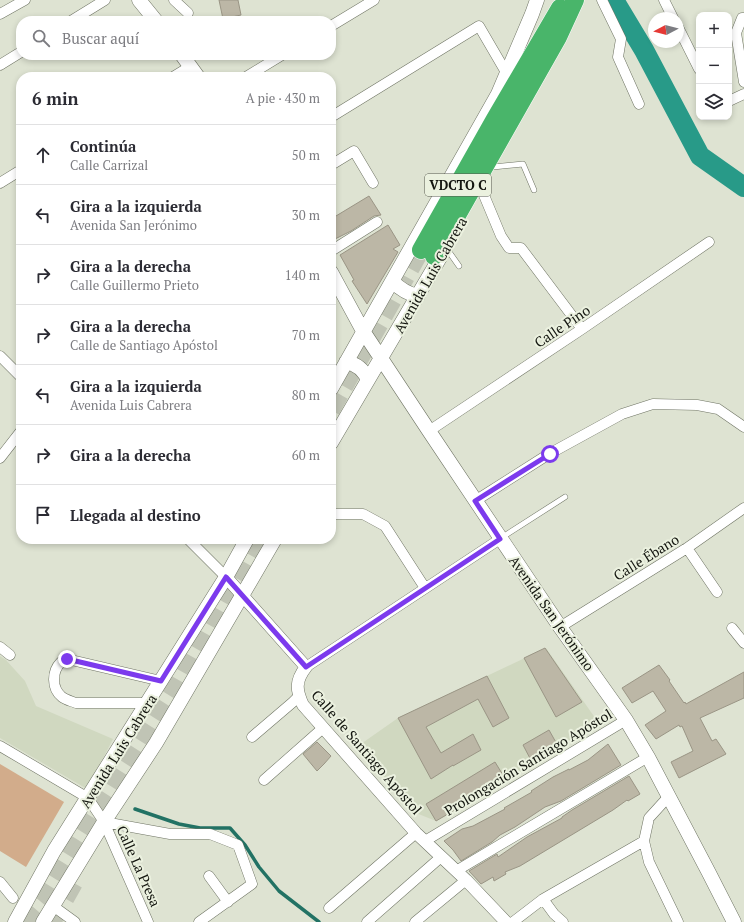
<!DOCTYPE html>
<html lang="es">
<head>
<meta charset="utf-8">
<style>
  body { margin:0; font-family:"PT Serif",serif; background:#f7f7f7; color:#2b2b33 }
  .controls { position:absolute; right:12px; top:12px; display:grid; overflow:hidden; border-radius:8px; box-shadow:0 2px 6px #0003 }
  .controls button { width:36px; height:36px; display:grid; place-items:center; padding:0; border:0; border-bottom:1px solid #e1e1e2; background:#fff; color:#2b2b33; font:20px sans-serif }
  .compass { position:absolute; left:648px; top:12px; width:36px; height:36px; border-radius:50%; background:#fff; box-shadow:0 2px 6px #0003; rotate:263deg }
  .stop { position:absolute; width:12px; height:12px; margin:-9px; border:3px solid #7c3aed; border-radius:50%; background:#fff }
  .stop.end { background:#7c3aed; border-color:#fff; box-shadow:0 1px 4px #0008 }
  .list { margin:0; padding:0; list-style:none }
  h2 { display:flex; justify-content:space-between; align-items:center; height:52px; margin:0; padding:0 16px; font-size:17px }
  h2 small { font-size:13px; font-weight:400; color:#7c7c81 }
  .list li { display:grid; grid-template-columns:26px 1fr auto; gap:12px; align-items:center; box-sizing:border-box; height:60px; padding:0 16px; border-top:1px solid #e1e1e2 }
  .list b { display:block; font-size:15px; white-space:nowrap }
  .list p { margin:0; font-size:13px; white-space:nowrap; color:#7c7c81 }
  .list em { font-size:13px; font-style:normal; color:#7c7c81 }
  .icon { flex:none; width:22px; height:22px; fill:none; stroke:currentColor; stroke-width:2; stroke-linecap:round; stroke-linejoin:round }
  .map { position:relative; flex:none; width:744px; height:922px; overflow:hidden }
  .search { position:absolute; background:#fff; box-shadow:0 2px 6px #0003; left:16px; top:16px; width:320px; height:44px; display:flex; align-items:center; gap:10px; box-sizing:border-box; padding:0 14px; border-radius:16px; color:#7c7c81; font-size:15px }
  .panel { position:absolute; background:#fff; box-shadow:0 2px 6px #0003; left:16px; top:72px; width:320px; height:472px; border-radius:16px }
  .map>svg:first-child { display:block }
  .built { fill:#d0d8c0 }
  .pitch { fill:#d2ac8b }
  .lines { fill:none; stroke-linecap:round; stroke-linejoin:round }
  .stream { stroke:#227264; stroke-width:3.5 }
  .river { stroke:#289a88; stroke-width:20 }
  .building { fill:#bcb7a6; stroke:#9a9585 }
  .motorway-tunnel { stroke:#c0c4b5; stroke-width:18; stroke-dasharray:18 9; stroke-linecap:butt }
  .service-casing { stroke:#6f7464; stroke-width:6 }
  .minor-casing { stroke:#6f7464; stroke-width:11 }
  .tertiary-casing { stroke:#6f7464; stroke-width:13 }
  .secondary-casing { stroke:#6f7464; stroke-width:15 }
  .motorway-casing { stroke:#fff; stroke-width:19 }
  .service { stroke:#fff; stroke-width:5 }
  .minor { stroke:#fff; stroke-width:10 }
  .tertiary { stroke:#fff; stroke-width:12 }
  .secondary { stroke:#fff; stroke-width:14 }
  .motorway { stroke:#49b56a; stroke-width:18 }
  .route { stroke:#7c3aed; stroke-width:5 }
  .labels { text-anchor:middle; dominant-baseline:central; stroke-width:4; stroke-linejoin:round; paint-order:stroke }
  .shield { fill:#ebf1df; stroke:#54574d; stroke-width:1 }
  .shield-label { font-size:13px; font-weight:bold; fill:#13150f }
  .street-label { font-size:14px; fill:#13150f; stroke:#ebf1df }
</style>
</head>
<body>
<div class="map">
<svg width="744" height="922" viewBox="0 0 744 922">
  <rect width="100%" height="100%" fill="#dee3d2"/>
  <!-- built -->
  <path class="built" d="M 546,648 L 598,722 L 520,772 L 436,821 L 411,811 L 358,746 L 398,718 Z
    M 0,656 L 6,660 L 25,681 L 36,706 L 113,739 L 87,789 L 0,738 Z"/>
  <!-- pitch -->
  <path class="pitch" d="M 0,764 L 64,802 L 26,867 L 0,851 Z"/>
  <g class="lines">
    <!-- stream -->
    <path class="stream" d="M 135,809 L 179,824 L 200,828 L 230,828 L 245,845 L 259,867 L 279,891 L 319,922"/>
    <!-- river -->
    <path class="river" d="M 614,0 L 644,50 L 700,156 L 744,187"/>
  </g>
  <!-- building -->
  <path class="building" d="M 219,0 L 238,0 L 241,15 L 223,19 Z
    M 369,196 L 381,215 L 374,216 L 351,231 L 331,241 L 331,219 Z
    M 388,225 L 400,245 L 393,249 L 398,252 L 367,304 L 352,281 L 354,280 L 340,255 Z
    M 545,648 L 582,702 L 556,717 L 524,658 Z
    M 659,665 L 670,680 L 669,681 L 684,703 L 685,702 L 686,704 L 744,672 L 744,698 L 700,718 L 712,741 L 716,739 L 726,754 L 679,778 L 671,762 L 693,751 L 682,726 L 680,727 L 679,725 L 656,739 L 645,725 L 666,711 L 653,691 L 632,703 L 622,688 Z
    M 487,676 L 509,718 L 493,727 L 478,699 L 426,727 L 441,753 L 473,734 L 481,750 L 453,766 L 453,765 L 431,779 L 398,718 Z
    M 549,730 L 558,746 L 533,764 L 523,745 Z
    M 317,742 L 331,756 L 324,764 L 317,771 L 303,754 Z
    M 608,744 L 621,765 L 561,801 L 545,807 L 515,827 L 500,835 L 492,842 L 461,861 L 453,850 L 444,841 L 462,829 L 473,826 L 505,809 L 504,808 L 532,792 L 531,791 L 553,777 L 569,769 L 569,770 L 588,760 Z
    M 495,762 L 506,780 L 436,821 L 426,804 Z
    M 629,776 L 640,794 L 628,801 L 627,800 L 613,810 L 520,866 L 505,872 L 506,874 L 494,881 L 493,877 L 481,884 L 469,871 L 497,854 L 498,857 L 527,837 L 562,818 L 562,817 L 572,810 Z"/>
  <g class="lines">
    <!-- motorway-tunnel -->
    <path class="motorway-tunnel" d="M 331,410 L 421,250
      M 23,922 L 41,901 L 171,694 L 258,539
      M 52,922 L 74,883"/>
    <defs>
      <path id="service" d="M 493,167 L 523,164 L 534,190
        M 447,249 L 459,266
        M 501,538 L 565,497"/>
      <path id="minor" d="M 174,0 L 188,13
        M 602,0 L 621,39 L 618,57 L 639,104
        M 664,0 L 673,18
        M 0,14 L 25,0
        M 744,18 L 742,18 L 736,33 L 744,82
        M 71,21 L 105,0
        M 331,26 L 374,0
        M 678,27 L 699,69
        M 0,65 L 21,52
        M 173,77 L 191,66
        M 246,77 L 282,55
        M 729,101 L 744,94
        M 331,117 L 479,26 L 507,74
        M 331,165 L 354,151 L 373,183
        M 0,183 L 21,170
        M 481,188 L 501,236 L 509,248 L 521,248 L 582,329
        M 331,251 L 377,222
        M 0,356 L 21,377
        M 429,431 L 582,329 L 709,242
        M 0,458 L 21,431
        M 475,501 L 549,454 L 622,414 L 653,404 L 697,405 L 718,409 L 744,427
        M 331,514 L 363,514 L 385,526 L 425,588
        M 188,539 L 226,577
        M 687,548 L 717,592
        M 560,627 L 687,548 L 744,508
        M 732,628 L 744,643
        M 0,647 L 10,655
        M 306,667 L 500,539
        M 148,703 L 76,703 C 71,701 66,700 62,697 C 51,688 52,671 61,662 C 62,662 66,659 67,659 L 161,681
        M 252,737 L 293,702 L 299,696
        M 0,746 L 88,798 L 104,822 L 148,922
        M 264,780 L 323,728
        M 669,796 L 649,818 L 644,841 L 649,862 L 678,922
        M 104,822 L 170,834 L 210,834 L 238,845 L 252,884 L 199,922
        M 425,841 L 626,720
        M 456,871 L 648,757
        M 209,876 L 228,902
        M 0,882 L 13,898
        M 543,899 L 554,914 L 563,922
        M 53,906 L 75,922
        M 329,908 L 416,833
        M 367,922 L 441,857
        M 415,922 L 466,880
        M 513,922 L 543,899 L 644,841"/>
      <path id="tertiary" d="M 226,577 L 306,667 C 295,681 296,690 303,705 L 416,833 L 466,880 L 506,922"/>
      <path id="secondary" d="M 139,0 L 156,21
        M 182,55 L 198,77
        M 331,272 L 363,331 L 429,431 L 560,627 L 626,720 L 648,757 L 709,873 L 734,922
        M 392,281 C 400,289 407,294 418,296
        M 346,362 C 357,364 364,370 368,380
        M 331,389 L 498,94 L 532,14 L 537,0
        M 331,443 L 445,249
        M 15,922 L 54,851 L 226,577 L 247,539
        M 43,922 L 104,822 L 156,743 L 275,539"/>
      <path id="motorway" d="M 421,250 L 495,119 L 560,8
        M 434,256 L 558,37 L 575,0"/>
    </defs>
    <!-- service casing -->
    <use href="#service" class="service-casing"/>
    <!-- minor casing -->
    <use href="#minor" class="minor-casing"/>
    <!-- tertiary casing -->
    <use href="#tertiary" class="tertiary-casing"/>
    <!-- secondary casing -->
    <use href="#secondary" class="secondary-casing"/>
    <!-- motorway casing -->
    <use href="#motorway" class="motorway-casing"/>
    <!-- service -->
    <use href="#service" class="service"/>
    <!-- minor -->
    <use href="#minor" class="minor"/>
    <!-- tertiary -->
    <use href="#tertiary" class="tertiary"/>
    <!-- secondary -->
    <use href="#secondary" class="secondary"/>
    <!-- motorway -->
    <use href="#motorway" class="motorway"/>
  </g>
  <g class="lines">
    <!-- route -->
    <path class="route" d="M 67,659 L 161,681 L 226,577 L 306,667 L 500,539 L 475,501 L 550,454"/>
  </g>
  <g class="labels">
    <!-- shield labels -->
    <rect class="shield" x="425" y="174" width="66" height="22" rx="3"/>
    <g class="shield-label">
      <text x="458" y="185">VDCTO C</text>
    </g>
    <!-- street labels -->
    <g class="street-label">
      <text transform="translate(430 275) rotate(-60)">Avenida Luis Cabrera</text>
      <text transform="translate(562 326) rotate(-34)">Calle Pino</text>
      <text transform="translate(646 557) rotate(-32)">Calle Ébano</text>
      <text transform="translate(552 613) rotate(55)">Avenida San Jerónimo</text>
      <text transform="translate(118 751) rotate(-58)">Avenida Luis Cabrera</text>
      <text transform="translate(367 752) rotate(49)">Calle de Santiago Apóstol</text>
      <text transform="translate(528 762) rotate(-31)">Prolongación Santiago Apóstol</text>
      <text transform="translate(139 866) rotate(66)">Calle La Presa</text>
    </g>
  </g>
</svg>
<div class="controls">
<button>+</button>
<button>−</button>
<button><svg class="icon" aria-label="layers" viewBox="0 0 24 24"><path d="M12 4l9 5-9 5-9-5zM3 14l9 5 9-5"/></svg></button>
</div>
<svg class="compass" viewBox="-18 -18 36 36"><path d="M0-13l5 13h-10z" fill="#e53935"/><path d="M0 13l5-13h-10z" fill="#7c7c81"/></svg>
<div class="stop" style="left:550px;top:454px"></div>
<div class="stop end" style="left:67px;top:659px"></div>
<div class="search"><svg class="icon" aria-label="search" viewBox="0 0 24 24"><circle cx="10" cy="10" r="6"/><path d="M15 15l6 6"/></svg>Buscar aquí</div>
<section class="panel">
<h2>6 min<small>A pie · 430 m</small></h2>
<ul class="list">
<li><svg class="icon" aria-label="ahead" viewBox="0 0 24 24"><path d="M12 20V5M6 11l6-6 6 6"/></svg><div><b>Continúa</b><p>Calle Carrizal</p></div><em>50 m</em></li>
<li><svg class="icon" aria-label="left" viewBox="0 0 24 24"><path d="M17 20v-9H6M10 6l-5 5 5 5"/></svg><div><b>Gira a la izquierda</b><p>Avenida San Jerónimo</p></div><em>30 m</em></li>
<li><svg class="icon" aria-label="right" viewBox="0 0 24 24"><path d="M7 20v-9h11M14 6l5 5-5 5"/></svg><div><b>Gira a la derecha</b><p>Calle Guillermo Prieto</p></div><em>140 m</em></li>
<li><svg class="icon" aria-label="right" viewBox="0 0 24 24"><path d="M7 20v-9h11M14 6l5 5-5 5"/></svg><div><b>Gira a la derecha</b><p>Calle de Santiago Apóstol</p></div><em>70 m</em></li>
<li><svg class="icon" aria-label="left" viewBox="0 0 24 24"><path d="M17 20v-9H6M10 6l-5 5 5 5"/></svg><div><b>Gira a la izquierda</b><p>Avenida Luis Cabrera</p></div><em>80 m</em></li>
<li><svg class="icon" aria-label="right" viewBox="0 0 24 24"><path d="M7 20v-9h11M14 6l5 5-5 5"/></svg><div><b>Gira a la derecha</b></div><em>60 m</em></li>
<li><svg class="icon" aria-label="arrive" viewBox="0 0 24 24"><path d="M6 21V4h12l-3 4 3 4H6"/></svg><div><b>Llegada al destino</b></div></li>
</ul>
</section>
</div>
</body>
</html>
